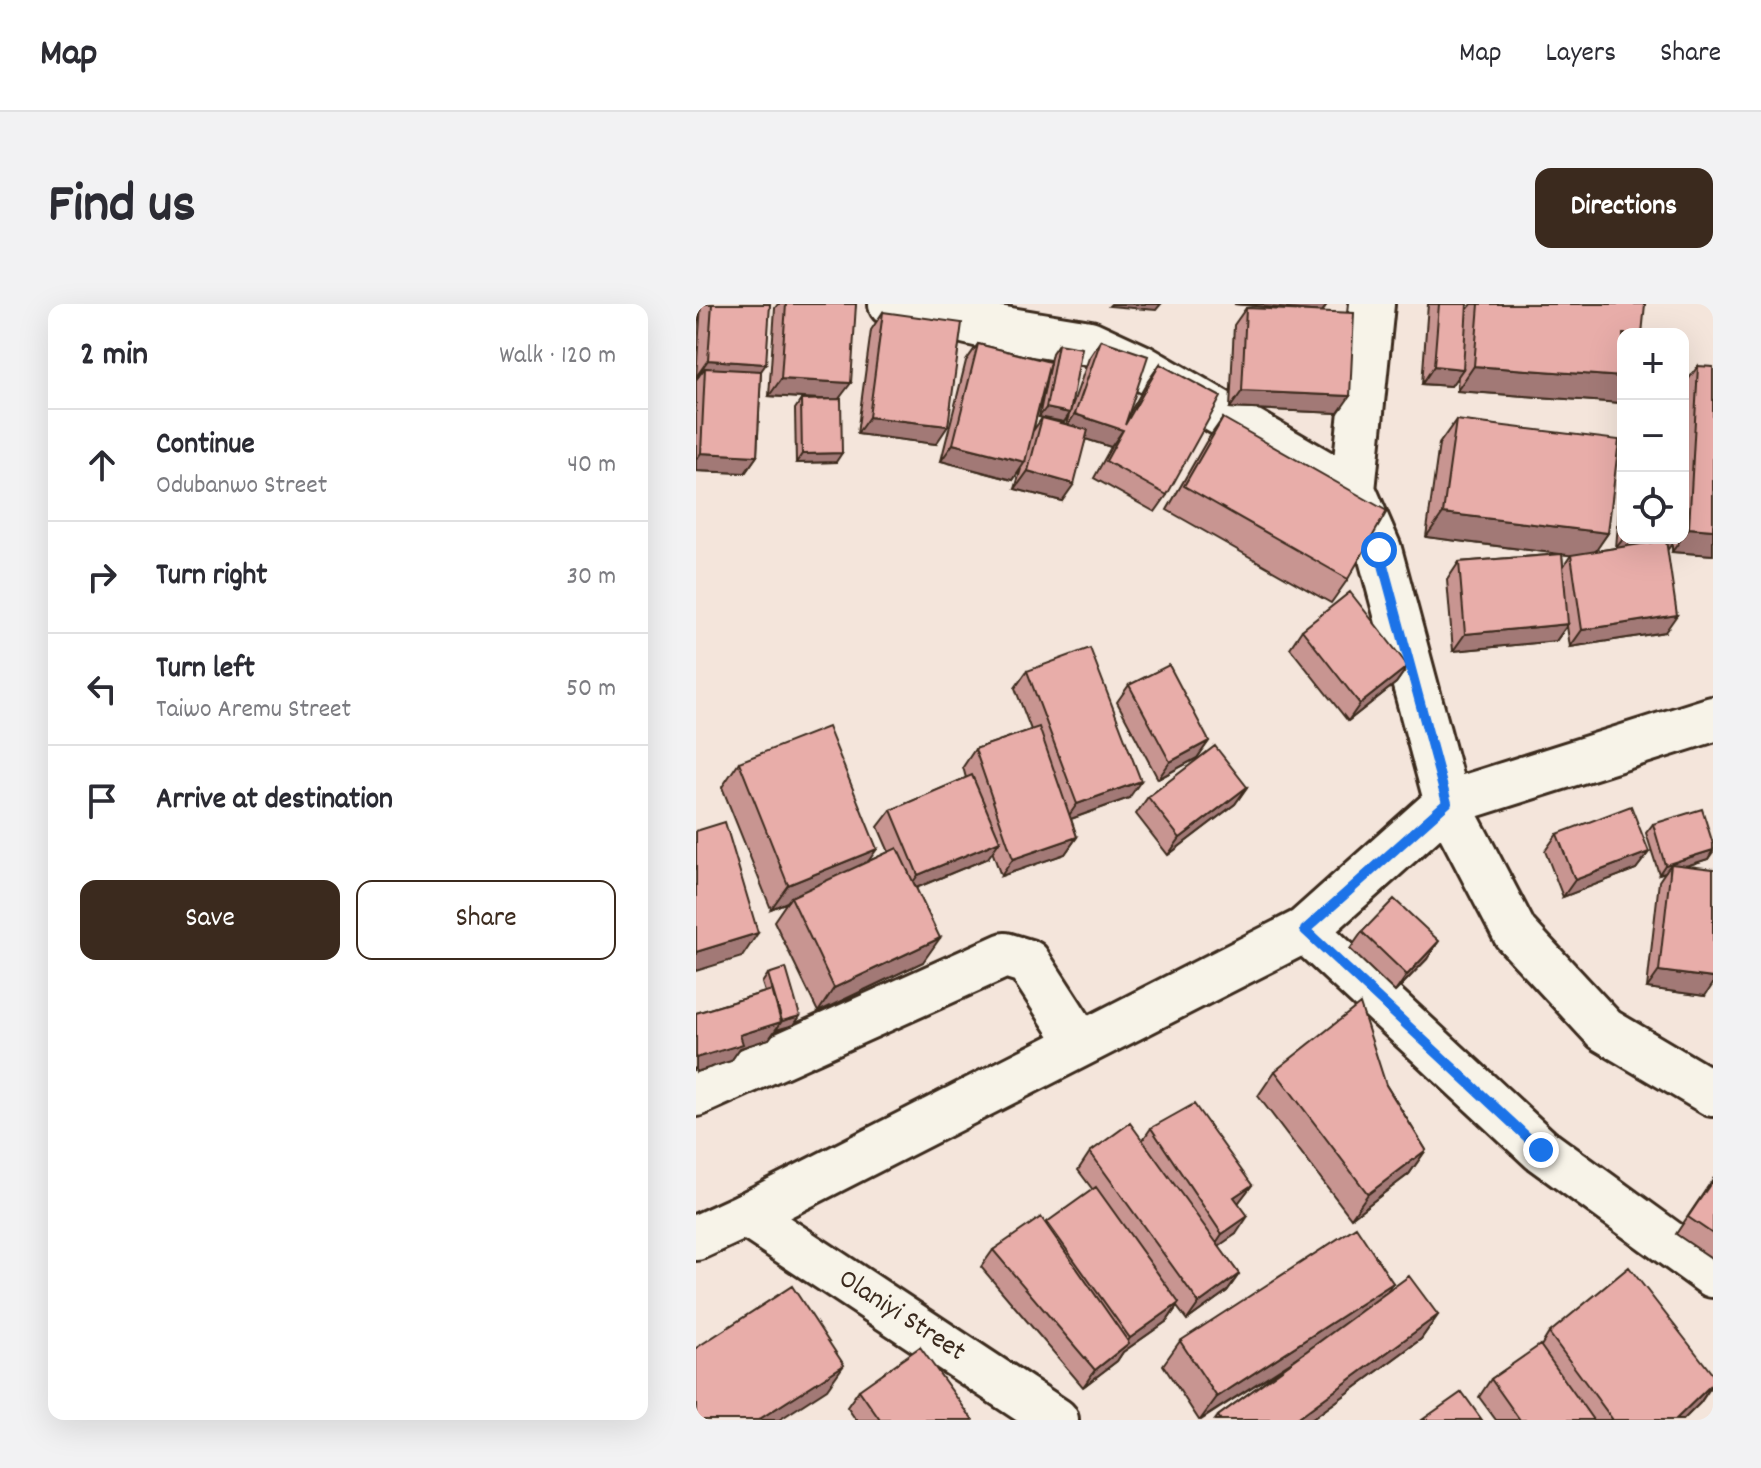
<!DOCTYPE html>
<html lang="en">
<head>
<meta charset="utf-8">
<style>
  body { margin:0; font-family:Dekko,sans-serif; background:#f2f2f3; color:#2b2b33 }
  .controls { position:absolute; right:24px; top:24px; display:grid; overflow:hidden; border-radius:16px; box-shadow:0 8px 32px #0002 }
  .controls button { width:72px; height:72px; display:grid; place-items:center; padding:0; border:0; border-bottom:2px solid #e1e1e2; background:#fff; color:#2b2b33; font:40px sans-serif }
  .stop { position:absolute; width:24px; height:24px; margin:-18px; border:6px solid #1a73e8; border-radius:50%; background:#fff }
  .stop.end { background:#1a73e8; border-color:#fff; box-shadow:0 2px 8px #0008 }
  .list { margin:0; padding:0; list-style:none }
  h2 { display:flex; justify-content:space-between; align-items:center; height:104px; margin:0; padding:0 32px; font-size:34px }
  h2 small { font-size:26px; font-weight:400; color:#7c7c81 }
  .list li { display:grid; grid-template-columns:52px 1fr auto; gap:24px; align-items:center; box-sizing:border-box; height:112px; padding:0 32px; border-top:2px solid #e1e1e2 }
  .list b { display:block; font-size:30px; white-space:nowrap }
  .list p { margin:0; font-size:26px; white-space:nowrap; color:#7c7c81 }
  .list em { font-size:26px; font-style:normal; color:#7c7c81 }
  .actions { display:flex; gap:16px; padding:24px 32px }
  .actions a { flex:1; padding:18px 0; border:2px solid #3b2a1e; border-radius:16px; text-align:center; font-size:28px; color:#3b2a1e }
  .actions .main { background:#3b2a1e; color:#fff }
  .icon { flex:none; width:44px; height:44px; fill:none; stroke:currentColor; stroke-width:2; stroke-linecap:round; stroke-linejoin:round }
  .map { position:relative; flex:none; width:1017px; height:1116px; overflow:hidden; border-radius:16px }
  header { display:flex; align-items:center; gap:48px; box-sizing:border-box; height:112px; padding:0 40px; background:#fff; border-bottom:2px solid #e1e1e2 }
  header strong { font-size:38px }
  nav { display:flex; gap:44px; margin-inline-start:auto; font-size:28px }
  .intro { display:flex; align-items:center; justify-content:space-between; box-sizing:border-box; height:192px; padding:0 48px }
  h1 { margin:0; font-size:56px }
  .button { padding:20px 36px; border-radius:16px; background:#3b2a1e; color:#fff; font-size:28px; font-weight:700 }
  main { display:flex; gap:48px; padding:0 48px }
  aside { flex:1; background:#fff; border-radius:16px; box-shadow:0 8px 32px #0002 }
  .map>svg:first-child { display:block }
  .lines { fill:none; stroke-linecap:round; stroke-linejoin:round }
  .street-casing { stroke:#3b2a1e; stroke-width:50 }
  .secondary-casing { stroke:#3b2a1e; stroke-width:50 }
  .street { stroke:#f7f3e8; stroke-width:44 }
  .secondary { stroke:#f7f3e8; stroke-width:44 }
  .wall { fill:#c89591; stroke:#3b2a1e; stroke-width:2; fill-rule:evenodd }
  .shaded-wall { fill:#a27976; stroke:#3b2a1e; stroke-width:2 }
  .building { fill:#e8ada9; stroke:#3b2a1e; stroke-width:2 }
  .route { stroke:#1a73e8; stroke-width:10 }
  .labels { text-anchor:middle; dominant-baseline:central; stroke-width:6; stroke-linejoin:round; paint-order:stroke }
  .street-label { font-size:28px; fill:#3b2a1e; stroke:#f7f3e8 }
</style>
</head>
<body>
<header>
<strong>Map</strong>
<nav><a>Map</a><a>Layers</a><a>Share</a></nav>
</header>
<div class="intro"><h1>Find us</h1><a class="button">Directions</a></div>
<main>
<aside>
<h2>2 min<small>Walk · 120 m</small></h2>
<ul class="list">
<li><svg class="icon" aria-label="ahead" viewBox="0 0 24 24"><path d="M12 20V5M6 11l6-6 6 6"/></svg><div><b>Continue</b><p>Odubanwo Street</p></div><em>40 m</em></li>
<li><svg class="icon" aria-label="right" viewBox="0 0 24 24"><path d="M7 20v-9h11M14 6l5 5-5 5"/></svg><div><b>Turn right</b></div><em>30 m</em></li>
<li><svg class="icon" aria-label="left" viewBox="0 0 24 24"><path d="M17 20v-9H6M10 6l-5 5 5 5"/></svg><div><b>Turn left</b><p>Taiwo Aremu Street</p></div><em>50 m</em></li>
<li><svg class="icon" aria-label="arrive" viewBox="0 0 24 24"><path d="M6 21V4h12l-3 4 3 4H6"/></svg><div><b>Arrive at destination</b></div></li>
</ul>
<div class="actions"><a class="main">Save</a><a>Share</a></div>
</aside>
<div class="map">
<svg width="1017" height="1116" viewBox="0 0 1017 1116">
  <rect width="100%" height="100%" fill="#f4e5db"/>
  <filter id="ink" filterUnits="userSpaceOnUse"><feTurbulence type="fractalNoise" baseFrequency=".0125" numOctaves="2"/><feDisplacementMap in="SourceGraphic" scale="16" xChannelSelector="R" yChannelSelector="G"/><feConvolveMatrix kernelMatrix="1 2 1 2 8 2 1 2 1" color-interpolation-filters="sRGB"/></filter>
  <g filter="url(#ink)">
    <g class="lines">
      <defs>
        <path id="street" d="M 195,0 L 289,22 L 393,39 L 445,63 L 657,186
          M 676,0 L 657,186 L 683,246 L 751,499 L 819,629 L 909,726 L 1017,790
          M 609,626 L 845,846 L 1017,971
          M 0,790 L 309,651 L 332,658 L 385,740
          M 50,911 L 609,626 L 751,499 L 1017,415"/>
        <path id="secondary" d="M 0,934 L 50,911 L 360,1116"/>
      </defs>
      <!-- street casing -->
      <use href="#street" class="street-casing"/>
      <!-- secondary casing -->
      <use href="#secondary" class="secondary-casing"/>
      <!-- street -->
      <use href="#street" class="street"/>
      <!-- secondary -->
      <use href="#secondary" class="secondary"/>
    </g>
    <!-- wall -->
    <path class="wall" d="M 5,0 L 74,0 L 65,67 L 61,152 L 49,169 L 0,167 L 0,76 L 2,73 L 0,73 Z
      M 82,0 L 160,0 L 144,95 L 140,158 L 100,159 L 99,105 L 105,96 L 125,95 L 73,92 L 79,4 Z
      M 538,0 L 631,0 L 626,7 L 642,109 L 534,104 L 538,21 L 550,4 L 614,7 Z
      M 732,0 L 771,0 L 770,7 L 776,0 L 949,0 L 925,99 L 761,87 L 762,70 L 755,82 L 726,80 Z
      M 187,8 L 240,140 L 161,130 L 175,26 Z
      M 405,36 L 432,112 L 452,77 L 464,60 L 471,191 L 459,208 L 398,174 L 415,143 L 390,135 L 366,197 L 319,185 L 325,165 L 317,176 L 245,157 L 270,57 L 282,40 L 354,58 L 356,49 L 362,40 L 375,105 L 393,54 ZM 354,59 L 343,113 L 368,118 L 373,111 L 370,120 L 346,114 L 337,127 Z
      M 1002,62 L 1017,251 L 976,248 L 976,239 L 971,246 L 969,328 L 874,343 L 871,322 L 860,337 L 757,347 L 751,276 L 763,258 L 865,250 L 730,233 L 743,140 L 760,116 L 912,229 L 899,247 L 920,244 L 927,157 L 927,234 L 987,234 L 987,83 ZM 866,250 L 875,251 L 867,263 Z
      M 527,114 L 652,275 L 635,299 L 471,206 L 510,138 Z
      M 606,326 L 712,362 L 700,379 L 652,417 L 594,344 Z
      M 331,367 L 433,494 L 375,515 L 381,533 L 369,550 L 305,572 L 296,547 L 292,554 L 220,584 L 227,658 L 122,708 L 78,617 L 91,598 L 75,605 L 26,483 L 43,458 L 173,557 L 193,548 L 182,523 L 195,506 L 270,474 L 267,463 L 279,445 L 335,426 L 319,384 Z
      M 433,381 L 513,437 L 501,454 L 462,475 L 421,398 Z
      M 551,483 L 539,500 L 472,551 L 440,510 L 452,493 Z
      M 957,520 L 1017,540 L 1017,548 L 1012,555 L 990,562 L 1009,692 L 951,684 L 963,577 L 969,568 L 963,570 L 950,529 Z
      M 861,530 L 953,548 L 940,565 L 867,593 L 849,547 Z
      M 666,628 L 731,655 L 699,688 L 654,645 Z
      M 72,670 L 104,712 L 98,721 L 80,726 L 73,735 L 44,744 L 35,757 L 0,768 L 0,709 L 69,688 L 66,679 Z
      M 579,767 L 690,781 L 730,846 L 713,870 L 655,914 L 562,792 Z
      M 455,824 L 556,881 L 542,899 L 540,930 L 522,942 L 543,970 L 531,987 L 491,1016 L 481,1003 L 471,1017 L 427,1048 L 421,1057 L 387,1083 L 285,963 L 297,946 L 350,920 L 397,886 L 382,866 L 394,848 L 446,837 Z
      M 1017,875 L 1017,955 L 980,930 Z
      M 697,979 L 691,987 L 742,1011 L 725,1035 L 615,1116 L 519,1116 L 522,1112 L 598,1056 L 505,1116 L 503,1116 L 467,1061 L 484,1037 Z
      M 853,1029 L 1017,1071 L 1017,1080 L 1004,1099 L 987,1116 L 800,1116 L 783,1093 L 795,1075 L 845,1042 Z
      M 163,1086 L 277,1116 L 160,1116 L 151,1103 Z"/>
    <!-- shaded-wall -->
    <path class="shaded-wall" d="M 415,0 L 465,0 L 460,6 L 413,2 Z
      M 538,0 L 631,0 L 626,8 Z
      M 12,56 L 70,60 L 58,77 L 9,64 L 2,73 L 0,73 Z
      M 738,62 L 767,65 L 755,82 L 726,80 Z
      M 778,62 L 927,73 L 927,96 L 925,99 L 761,87 Z
      M 85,75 L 155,79 L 142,96 L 73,92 Z
      M 546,87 L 654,92 L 642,109 L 534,104 Z
      M 350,104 L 374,109 L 368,118 L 343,113 Z
      M 379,110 L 427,126 L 415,143 L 367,128 Z
      M 173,113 L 252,122 L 240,140 L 161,130 Z
      M 257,140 L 329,158 L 317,176 L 245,157 Z
      M 5,149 L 61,152 L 49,169 L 0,167 L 0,156 Z
      M 146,149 L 140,158 L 100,159 L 106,150 Z
      M 332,167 L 378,180 L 366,197 L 319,185 Z
      M 747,209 L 912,229 L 895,254 L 730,233 Z
      M 993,224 L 1017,226 L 1017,251 L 976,248 L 986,234 L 987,234 Z
      M 928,234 L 980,234 L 970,248 L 920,244 Z
      M 981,311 L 969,328 L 874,343 L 886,326 Z
      M 872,320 L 860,337 L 757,347 L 769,330 Z
      M 712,362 L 700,379 L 652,417 L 664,400 Z
      M 513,437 L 501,454 L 462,475 L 474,458 Z
      M 445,477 L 433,494 L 369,517 L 381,500 Z
      M 551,483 L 539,500 L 472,551 L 484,534 Z
      M 381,533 L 369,550 L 305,572 L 317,555 Z
      M 304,537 L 292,554 L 210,588 L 222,571 Z
      M 181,545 L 164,569 L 95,593 L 91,598 L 75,605 L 92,581 Z
      M 1017,546 L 1012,555 L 974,567 L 975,560 L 969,568 L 963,570 L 969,561 Z
      M 953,548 L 940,565 L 867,593 L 879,576 Z
      M 62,629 L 46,653 L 0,667 L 0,648 Z
      M 244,634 L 227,658 L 122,708 L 138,684 Z
      M 743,637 L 731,655 L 699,688 L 711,671 Z
      M 963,667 L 1017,674 L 1017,680 L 1009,692 L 951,684 Z
      M 104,712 L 98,721 L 80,726 L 86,717 Z
      M 85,718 L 73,735 L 44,744 L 35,757 L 0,768 L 0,754 L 44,731 Z
      M 730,846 L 713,870 L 655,914 L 672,890 Z
      M 556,881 L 543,898 L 526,910 L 538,893 Z
      M 552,912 L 540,930 L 514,948 L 526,930 Z
      M 543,970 L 531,987 L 491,1016 L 503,999 Z
      M 697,979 L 680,1003 L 504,1116 L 521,1093 Z
      M 483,999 L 471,1017 L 427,1048 L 421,1057 L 387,1083 L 399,1066 L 428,1043 L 434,1034 Z
      M 742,1011 L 725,1035 L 615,1116 L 599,1116 Z
      M 148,1061 L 131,1085 L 83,1116 L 62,1116 Z
      M 1017,1079 L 1004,1099 L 987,1116 L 979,1116 Z"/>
    <!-- building -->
    <path class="building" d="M 0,0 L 4,0 L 0,32 Z
      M 16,0 L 74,0 L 70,60 L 12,56 Z
      M 90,0 L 160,0 L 155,79 L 85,75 Z
      M 743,0 L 771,0 L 767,65 L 738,62 Z
      M 783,0 L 949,0 L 946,30 L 927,30 L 927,73 L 778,62 Z
      M 550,4 L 658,9 L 654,92 L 546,87 Z
      M 187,8 L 266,19 L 252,122 L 173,113 Z
      M 405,36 L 452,52 L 429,121 L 464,60 L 525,93 L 471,191 L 410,157 L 427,126 L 379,110 Z
      M 282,40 L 354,58 L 329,158 L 257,140 Z
      M 362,40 L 386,44 L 374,109 L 350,104 Z
      M 1002,62 L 1017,63 L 1017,226 L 993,224 Z
      M 9,64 L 65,67 L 61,152 L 5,149 Z
      M 145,95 L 146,149 L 106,150 L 105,96 Z
      M 346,114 L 392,126 L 378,180 L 332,167 Z
      M 527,114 L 691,207 L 652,275 L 488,182 Z
      M 760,116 L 923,136 L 912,229 L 747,209 Z
      M 970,236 L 981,311 L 886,326 L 875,251 Z
      M 866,250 L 872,320 L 769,330 L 763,258 Z
      M 654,288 L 712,362 L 664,400 L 606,326 Z
      M 394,344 L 445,477 L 381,500 L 331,367 Z
      M 473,361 L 513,437 L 474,458 L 433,381 Z
      M 132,423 L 181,545 L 92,581 L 43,458 Z
      M 343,423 L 381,533 L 317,555 L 279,445 Z
      M 519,442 L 551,483 L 484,534 L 452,493 Z
      M 276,471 L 304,537 L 222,571 L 195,506 Z
      M 935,502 L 953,548 L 879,576 L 861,530 Z
      M 1006,505 L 1017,540 L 1017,546 L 969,561 L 957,520 Z
      M 29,518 L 62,629 L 0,648 L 0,527 Z
      M 201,544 L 244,634 L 138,684 L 95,593 Z
      M 975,560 L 1017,565 L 1017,674 L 963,667 Z
      M 698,595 L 743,637 L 711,671 L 666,628 Z
      M 90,664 L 104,712 L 86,717 L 72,670 Z
      M 76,686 L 85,718 L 44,731 L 47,740 L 0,754 L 0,709 Z
      M 664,700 L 690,781 L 730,846 L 672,890 L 579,767 Z
      M 498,800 L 556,881 L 538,893 L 552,912 L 526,930 L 455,824 Z
      M 434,819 L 543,970 L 503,999 L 394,848 Z
      M 1017,876 L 1017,930 L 992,913 Z
      M 400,883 L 483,999 L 434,1034 L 351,918 Z
      M 345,913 L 433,1039 L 399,1066 L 297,946 Z
      M 660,923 L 697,979 L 521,1093 L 484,1037 Z
      M 933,963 L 1017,1071 L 1017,1079 L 979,1116 L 917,1116 L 853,1029 Z
      M 713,972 L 742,1011 L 599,1116 L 525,1116 L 522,1112 Z
      M 96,982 L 148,1061 L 62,1116 L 0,1116 L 0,1044 Z
      M 844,1041 L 897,1116 L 824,1116 L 795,1075 Z
      M 224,1043 L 277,1116 L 184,1116 L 163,1086 Z
      M 766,1088 L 786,1116 L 726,1116 Z"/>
  </g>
  <g class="lines" filter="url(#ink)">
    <!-- route -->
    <path class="route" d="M 683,246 L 751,499 L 609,626 L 845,846"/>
  </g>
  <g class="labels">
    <!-- street labels -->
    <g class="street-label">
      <text transform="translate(205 1013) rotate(33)">Olaniyi Street</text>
    </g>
  </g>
</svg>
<div class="controls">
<button>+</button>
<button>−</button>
<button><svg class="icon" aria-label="locate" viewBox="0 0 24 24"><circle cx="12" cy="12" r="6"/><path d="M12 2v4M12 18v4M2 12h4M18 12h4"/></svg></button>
</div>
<div class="stop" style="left:683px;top:246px"></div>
<div class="stop end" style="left:845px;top:846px"></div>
</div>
</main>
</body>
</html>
